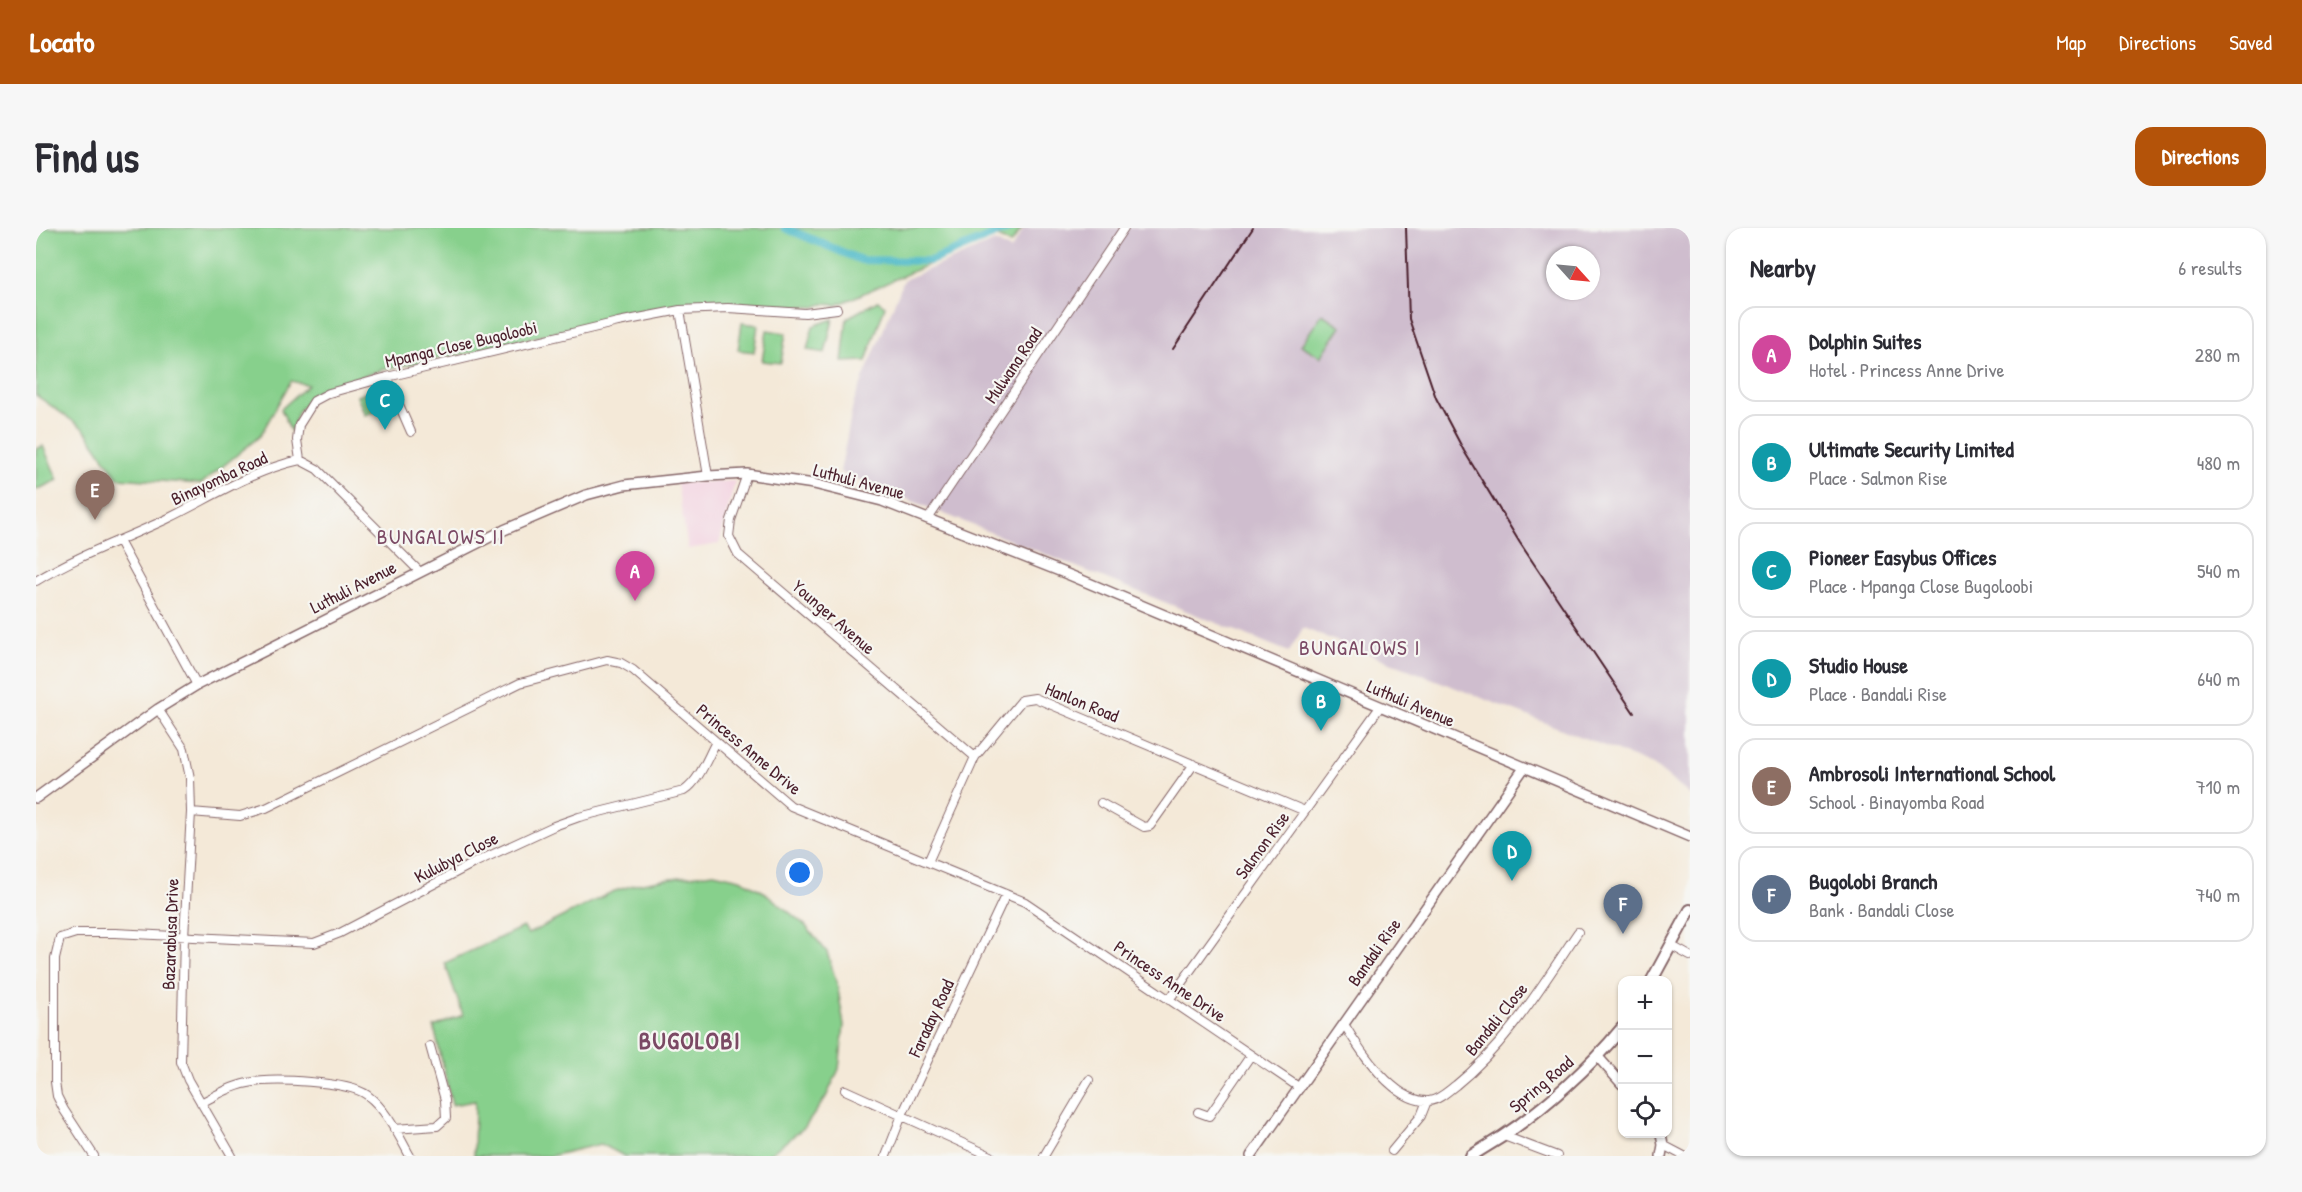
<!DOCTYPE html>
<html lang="en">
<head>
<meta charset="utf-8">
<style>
  body { margin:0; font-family:"Patrick Hand",sans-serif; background:#f7f7f7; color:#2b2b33 }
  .controls { position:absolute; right:18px; bottom:18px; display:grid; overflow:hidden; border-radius:12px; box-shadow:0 2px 4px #0004 }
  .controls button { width:54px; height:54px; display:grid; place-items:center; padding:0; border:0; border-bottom:2px solid #e1e1e2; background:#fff; color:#2b2b33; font:30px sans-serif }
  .compass { position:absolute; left:1510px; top:18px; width:54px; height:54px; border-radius:50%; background:#fff; box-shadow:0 2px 4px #0004; rotate:117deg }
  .you { position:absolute; left:764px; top:645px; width:21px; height:21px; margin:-15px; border:4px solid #fff; border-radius:50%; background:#1a73e8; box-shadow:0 0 0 9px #1a73e833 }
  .badge { display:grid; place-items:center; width:39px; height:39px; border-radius:50%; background:#b45309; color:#fff; font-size:20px; font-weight:700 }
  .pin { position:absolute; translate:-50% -50px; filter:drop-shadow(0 2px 3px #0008) }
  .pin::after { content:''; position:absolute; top:32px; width:21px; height:18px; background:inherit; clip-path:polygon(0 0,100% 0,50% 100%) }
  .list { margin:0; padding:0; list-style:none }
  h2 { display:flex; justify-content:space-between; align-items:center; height:78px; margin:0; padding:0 24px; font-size:26px }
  h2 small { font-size:20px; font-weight:400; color:#7c7c81 }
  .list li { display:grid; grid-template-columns:39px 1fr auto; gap:18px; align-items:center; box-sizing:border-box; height:96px; margin:0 12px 12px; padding:0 12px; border:2px solid #e1e1e2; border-radius:18px }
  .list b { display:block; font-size:22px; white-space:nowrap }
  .list p { margin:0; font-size:20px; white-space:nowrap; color:#7c7c81 }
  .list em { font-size:20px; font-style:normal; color:#7c7c81 }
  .icon { flex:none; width:33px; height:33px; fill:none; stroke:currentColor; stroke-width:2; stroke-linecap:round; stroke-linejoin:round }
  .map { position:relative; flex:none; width:1654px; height:928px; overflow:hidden; border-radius:18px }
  header { display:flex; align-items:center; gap:36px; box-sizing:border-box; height:84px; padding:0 30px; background:#b45309; color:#fff }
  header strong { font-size:28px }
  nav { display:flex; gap:33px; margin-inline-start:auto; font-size:21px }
  .intro { display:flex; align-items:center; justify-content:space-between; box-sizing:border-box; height:144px; padding:0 36px }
  h1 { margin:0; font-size:42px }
  .button { padding:15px 27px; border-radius:18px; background:#b45309; color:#fff; font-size:21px; font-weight:700 }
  main { display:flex; gap:36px; padding:0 36px }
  aside { flex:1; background:#fff; border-radius:18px; box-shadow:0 2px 4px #0004 }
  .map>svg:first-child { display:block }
  .built { fill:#f3cfdf }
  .industrial { fill:#cfbdce; fill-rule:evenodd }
  .green { fill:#87d08c; stroke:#68785c; stroke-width:1.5 }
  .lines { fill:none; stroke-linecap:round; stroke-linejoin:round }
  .canal { stroke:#4cb9c7; stroke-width:8 }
  .minor-casing { stroke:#866668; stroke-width:10 }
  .tertiary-casing { stroke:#866668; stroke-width:12 }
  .secondary-casing { stroke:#866668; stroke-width:14 }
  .minor { stroke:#fff; stroke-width:8 }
  .tertiary { stroke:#fff; stroke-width:9 }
  .secondary { stroke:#fff; stroke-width:10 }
  .rail { stroke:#4a1f2b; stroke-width:2 }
  .labels { text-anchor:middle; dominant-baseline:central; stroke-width:4.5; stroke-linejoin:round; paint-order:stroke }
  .street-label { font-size:18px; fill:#4a1f2b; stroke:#f6f6f2 }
  .quarter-label { font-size:21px; letter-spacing:1.5px; fill:#7b4964; stroke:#f6f6f2 }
  .district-label { font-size:24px; font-weight:bold; letter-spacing:1.5px; fill:#7b4964; stroke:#f6f6f2 }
</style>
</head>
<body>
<header>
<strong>Locato</strong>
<nav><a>Map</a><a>Directions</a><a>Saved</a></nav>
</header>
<div class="intro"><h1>Find us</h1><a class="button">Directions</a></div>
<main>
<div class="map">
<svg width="1654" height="928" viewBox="0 0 1654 928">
  <rect width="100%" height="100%" fill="#f6f6f2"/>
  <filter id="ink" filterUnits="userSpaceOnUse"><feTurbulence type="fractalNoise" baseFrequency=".0167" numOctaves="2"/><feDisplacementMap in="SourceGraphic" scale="12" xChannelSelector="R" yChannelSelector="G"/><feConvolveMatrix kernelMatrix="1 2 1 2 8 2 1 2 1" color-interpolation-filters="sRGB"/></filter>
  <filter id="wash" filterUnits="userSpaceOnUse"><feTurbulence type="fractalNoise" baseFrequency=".008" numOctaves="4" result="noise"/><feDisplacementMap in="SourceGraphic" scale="24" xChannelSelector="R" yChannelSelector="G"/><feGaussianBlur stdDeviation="1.35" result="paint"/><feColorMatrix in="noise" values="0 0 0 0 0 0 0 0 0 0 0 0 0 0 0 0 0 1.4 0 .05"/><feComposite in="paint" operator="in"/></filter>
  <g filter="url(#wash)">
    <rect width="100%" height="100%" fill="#f4e9d8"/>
    <!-- built -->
    <path class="built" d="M 699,253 L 683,316 L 652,321 L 641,255 Z"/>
    <!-- industrial -->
    <path class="industrial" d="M 988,0 L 1654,0 L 1654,567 L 1617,537 L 1267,400 L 1253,424 L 804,244 L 818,173 L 868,52 L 959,13 L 975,22 ZM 1519,27 L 1555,27 L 1555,63 L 1519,63 Z"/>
    <!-- green -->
    <path class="green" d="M 0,0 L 986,0 L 975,16 L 959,7 L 801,77 L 787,76 L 779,79 L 669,74 L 611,82 L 434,125 L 348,141 L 279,164 L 262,184 L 255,204 L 245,181 L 272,157 L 255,153 L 224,208 L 165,256 L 82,250 L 48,201 L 0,167 Z
      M 842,73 L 849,78 L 830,133 L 806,134 L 811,90 Z
      M 1286,86 L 1305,98 L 1285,129 L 1265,117 Z
      M 797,91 L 789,125 L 771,122 L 777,98 Z
      M 706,95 L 722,97 L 718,124 L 702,122 Z
      M 731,102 L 750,105 L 745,135 L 726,133 Z
      M 339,161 L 346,180 L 329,187 L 321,168 Z
      M 7,218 L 22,252 L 0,262 L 0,221 Z
      M 678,645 L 704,651 L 728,664 L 769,697 L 791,724 L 801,756 L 808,797 L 803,841 L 790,869 L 769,899 L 731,928 L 588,928 L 565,916 L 514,928 L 438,928 L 439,873 L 416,877 L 398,799 L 427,787 L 409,735 L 487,699 L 492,706 L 576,664 L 601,656 L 628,651 Z"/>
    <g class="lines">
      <!-- canal -->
      <path class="canal" d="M 749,0 L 825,32 L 894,33 L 974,0"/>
    </g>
  </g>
  <g filter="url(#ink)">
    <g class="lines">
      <defs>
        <path id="minor" d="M 644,82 L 672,248
          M 351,149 L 375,204
          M 264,232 L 261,212 L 263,197 L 278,173 L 293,165 L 351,149 L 582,94 L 644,82 L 692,80 L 769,85 L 801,81
          M 711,246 L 695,292 L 693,308 L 702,326 L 939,529
          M 892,291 L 1088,0
          M 83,313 L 161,457
          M 0,353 C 42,327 89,311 133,290 C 176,269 217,242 264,232 L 281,241 L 384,344
          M 122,481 L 148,521 L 154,550 L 155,584 L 148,709 L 145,834 L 152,852 L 196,928
          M 1065,575 L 1108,599 L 1114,598 L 1158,536
          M 155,584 L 204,588 L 230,580 L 484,455 L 571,432 L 585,435 L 597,442 L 755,578 L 989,674 L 1264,860
          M 892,634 L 939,529 L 986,472 L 999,470 L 1269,583
          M 1636,718 L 1654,728
          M 1133,772 L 1344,479
          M 1308,796 C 1323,821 1359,876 1393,873 C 1403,872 1412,863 1420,857 C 1472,815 1505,758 1542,704
          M 809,862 L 955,928
          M 165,875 C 180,867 196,858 212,855 C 236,850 312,853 331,867 C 350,881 363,908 374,928
          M 1162,884 L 1173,888 L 1215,827
          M 358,901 L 401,898 L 410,890 L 409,872 L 394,818
          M 1468,908 L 1521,928
          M 1627,917 L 1648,928
          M 1356,923 L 1385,888 L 1391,873
          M 58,928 L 28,882 L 21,868 L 19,854 L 19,731 L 24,710 L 40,705 L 79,705 L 278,715 L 304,705 L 438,635 L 518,598 L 543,589 L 648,563 C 664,552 671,530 680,514
          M 850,928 L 866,887 L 970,666
          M 1008,928 L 1053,852"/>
        <path id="tertiary" d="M 0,570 L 122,481 L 161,457 L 468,302 L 550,267 L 588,257 L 672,248 L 711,246 L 778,256 L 846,273 L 892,291 L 1036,348 L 1654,609
          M 1562,829 L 1586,856
          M 1625,906 L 1627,917 L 1625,928
          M 1215,928 L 1488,540"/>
        <path id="secondary" d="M 1616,752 L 1654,682
          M 1435,928 C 1446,921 1456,915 1467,908 C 1509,880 1554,839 1586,800"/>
      </defs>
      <!-- minor casing -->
      <use href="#minor" class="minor-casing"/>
      <!-- tertiary casing -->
      <use href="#tertiary" class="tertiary-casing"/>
      <!-- secondary casing -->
      <use href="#secondary" class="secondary-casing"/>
      <!-- minor -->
      <use href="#minor" class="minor"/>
      <!-- tertiary -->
      <use href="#tertiary" class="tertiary"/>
      <!-- secondary -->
      <use href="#secondary" class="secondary"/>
      <!-- rail -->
      <path class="rail" d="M 1370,0 L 1373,91 L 1400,170 L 1428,223 L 1484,315 L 1598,485
        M 1137,121 L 1217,0"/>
    </g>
  </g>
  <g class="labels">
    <!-- street labels -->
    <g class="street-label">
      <text transform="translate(425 116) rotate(-13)">Mpanga Close Bugoloobi</text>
      <text transform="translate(977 137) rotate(-56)">Mulwana Road</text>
      <text transform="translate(183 250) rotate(-25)">Binayomba Road</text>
      <text transform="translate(823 253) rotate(15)">Luthuli Avenue</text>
      <text transform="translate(317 359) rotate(-27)">Luthuli Avenue</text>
      <text transform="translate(798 389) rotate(41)">Younger Avenue</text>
      <text transform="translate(1046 474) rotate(22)">Hanlon Road</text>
      <text transform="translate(1375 475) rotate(23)">Luthuli Avenue</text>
      <text transform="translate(713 521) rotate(40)">Princess Anne Drive</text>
      <text transform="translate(1226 617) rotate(-54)">Salmon Rise</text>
      <text transform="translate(420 629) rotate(-27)">Kulubya Close</text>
      <text transform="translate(134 706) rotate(-88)">Bazarabusa Drive</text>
      <text transform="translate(1338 724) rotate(-55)">Bandali Rise</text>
      <text transform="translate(1134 753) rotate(34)">Princess Anne Drive</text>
      <text transform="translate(895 790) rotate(-65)">Faraday Road</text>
      <text transform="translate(1460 791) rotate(-51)">Bandali Close</text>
      <text transform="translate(1505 856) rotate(-40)">Spring Road</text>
    </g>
    <!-- quarter labels -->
    <g class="quarter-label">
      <text x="405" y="308">BUNGALOWS II</text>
      <text x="1324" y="419">BUNGALOWS I</text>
    </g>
    <!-- district labels -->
    <g class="district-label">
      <text x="654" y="812">BUGOLOBI</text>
    </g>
  </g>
</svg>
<div class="controls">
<button>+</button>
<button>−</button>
<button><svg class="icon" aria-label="locate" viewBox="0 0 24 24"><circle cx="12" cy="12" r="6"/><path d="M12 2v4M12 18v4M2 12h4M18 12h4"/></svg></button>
</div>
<svg class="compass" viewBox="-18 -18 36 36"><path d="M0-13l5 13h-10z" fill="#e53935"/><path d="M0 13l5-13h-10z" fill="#7c7c81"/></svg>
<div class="you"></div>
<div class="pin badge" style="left:599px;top:373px;background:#d1479c">A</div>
<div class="pin badge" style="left:1285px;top:503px;background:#0f9aa8">B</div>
<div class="pin badge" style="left:349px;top:202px;background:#0f9aa8">C</div>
<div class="pin badge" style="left:1476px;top:653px;background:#0f9aa8">D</div>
<div class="pin badge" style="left:59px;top:292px;background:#8d6e63">E</div>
<div class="pin badge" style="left:1587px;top:706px;background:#5c6f8a">F</div>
</div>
<aside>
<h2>Nearby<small>6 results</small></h2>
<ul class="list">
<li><span class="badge" style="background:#d1479c">A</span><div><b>Dolphin Suites</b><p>Hotel · Princess Anne Drive</p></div><em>280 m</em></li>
<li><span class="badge" style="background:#0f9aa8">B</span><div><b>Ultimate Security Limited</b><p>Place · Salmon Rise</p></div><em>480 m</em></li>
<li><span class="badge" style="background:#0f9aa8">C</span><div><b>Pioneer Easybus Offices</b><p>Place · Mpanga Close Bugoloobi</p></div><em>540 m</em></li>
<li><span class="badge" style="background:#0f9aa8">D</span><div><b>Studio House</b><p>Place · Bandali Rise</p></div><em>640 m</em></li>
<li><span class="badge" style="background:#8d6e63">E</span><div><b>Ambrosoli International School</b><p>School · Binayomba Road</p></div><em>710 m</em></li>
<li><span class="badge" style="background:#5c6f8a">F</span><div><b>Bugolobi Branch</b><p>Bank · Bandali Close</p></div><em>740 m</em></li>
</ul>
</aside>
</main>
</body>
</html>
